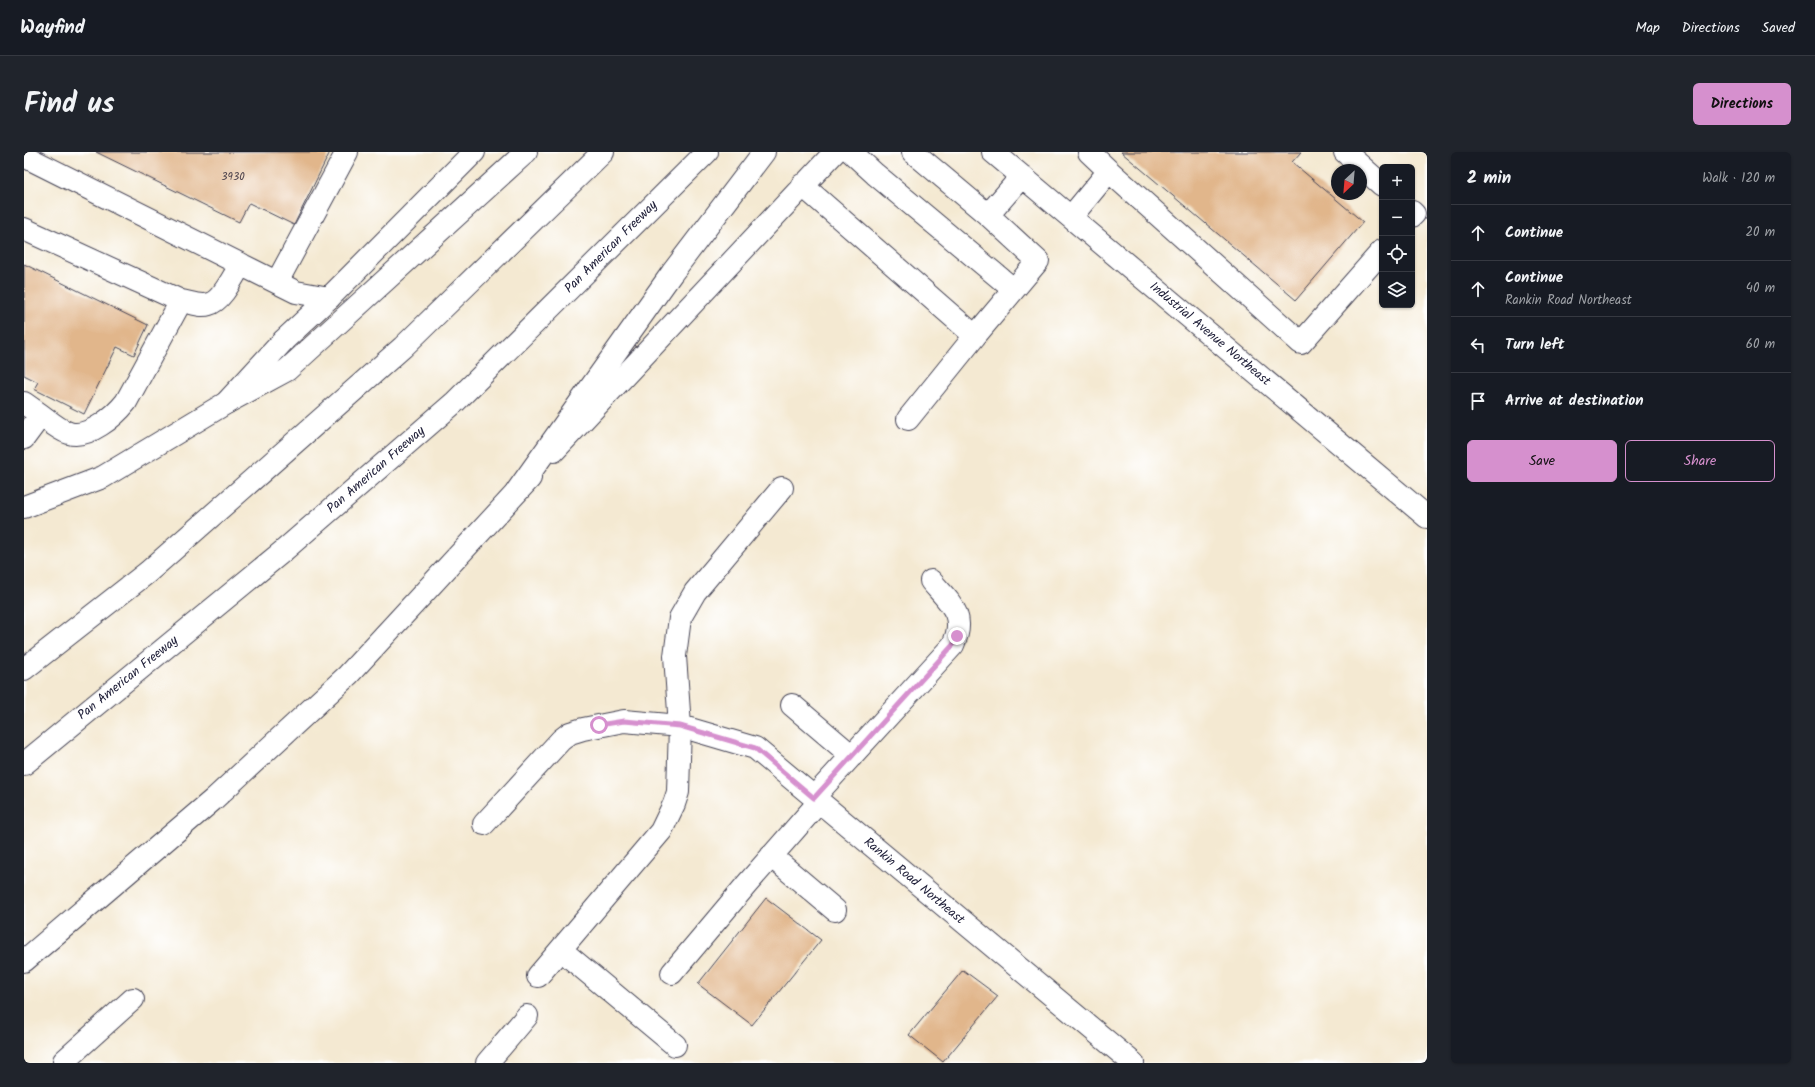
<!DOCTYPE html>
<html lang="en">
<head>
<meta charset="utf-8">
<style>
  body { margin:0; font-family:Kalam,sans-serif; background:#20242c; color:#f1f3f6 }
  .controls { position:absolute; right:12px; top:12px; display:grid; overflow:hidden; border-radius:6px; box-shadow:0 1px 3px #0004 }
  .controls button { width:36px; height:36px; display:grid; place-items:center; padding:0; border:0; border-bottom:1px solid #363941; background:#171b24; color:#f1f3f6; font:20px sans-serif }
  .compass { position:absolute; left:1307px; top:12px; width:36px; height:36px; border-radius:50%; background:#171b24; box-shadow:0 1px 3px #0004; rotate:206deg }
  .stop { position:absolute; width:12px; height:12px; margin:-9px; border:3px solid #d690ce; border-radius:50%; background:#fff }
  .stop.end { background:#d690ce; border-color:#fff; box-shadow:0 1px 4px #0008 }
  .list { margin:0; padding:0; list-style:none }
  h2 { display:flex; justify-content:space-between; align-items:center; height:52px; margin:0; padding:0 16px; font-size:17px }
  h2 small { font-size:13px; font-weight:400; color:#9ea1a6 }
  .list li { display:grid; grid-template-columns:26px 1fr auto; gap:12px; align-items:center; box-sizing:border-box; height:56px; padding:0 16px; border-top:1px solid #363941 }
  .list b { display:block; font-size:15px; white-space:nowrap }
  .list p { margin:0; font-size:13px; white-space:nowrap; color:#9ea1a6 }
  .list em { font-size:13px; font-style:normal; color:#9ea1a6 }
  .actions { display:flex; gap:8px; padding:12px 16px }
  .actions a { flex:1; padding:9px 0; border:1px solid #d690ce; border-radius:6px; text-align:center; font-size:14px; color:#d690ce }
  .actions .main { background:#d690ce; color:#111 }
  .icon { flex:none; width:22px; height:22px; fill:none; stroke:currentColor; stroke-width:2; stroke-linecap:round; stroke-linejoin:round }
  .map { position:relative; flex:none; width:1403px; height:911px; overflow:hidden; border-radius:6px }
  header { display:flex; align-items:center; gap:24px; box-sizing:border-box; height:56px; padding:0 20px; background:#171b24; border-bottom:1px solid #363941 }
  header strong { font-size:19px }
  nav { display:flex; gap:22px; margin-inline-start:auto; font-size:14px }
  .intro { display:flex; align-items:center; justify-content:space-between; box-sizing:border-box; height:96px; padding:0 24px }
  h1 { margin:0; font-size:28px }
  .button { padding:10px 18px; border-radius:6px; background:#d690ce; color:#111; font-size:14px; font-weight:700 }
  main { display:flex; gap:24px; padding:0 24px }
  aside { flex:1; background:#171b24; border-radius:6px; box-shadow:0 1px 3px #0004 }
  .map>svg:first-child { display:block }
  .building { fill:#e1b68b }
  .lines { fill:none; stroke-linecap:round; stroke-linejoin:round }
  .minor-casing { stroke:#424052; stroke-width:24 }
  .major-casing { stroke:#424052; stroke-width:24 }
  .highway-casing { stroke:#424052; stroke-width:24 }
  .minor { stroke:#fff; stroke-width:22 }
  .major { stroke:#fff; stroke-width:22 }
  .highway { stroke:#fff; stroke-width:22 }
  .route { stroke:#d690ce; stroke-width:5 }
  .labels { text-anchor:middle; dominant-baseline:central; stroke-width:3; stroke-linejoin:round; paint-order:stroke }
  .number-label { font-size:11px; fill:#52474f }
  .street-label { font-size:13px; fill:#22223b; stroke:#fff }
</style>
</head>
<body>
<header>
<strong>Wayfind</strong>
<nav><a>Map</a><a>Directions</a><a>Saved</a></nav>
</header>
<div class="intro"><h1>Find us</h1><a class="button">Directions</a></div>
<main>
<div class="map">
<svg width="1403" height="911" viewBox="0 0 1403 911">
  <rect width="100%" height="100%" fill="#fff"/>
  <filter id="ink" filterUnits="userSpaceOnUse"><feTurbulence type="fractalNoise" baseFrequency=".025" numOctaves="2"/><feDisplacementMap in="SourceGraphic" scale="8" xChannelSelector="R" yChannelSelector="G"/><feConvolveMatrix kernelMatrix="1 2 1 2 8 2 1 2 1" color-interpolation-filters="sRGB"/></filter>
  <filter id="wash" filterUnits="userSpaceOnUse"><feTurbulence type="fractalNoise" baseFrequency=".012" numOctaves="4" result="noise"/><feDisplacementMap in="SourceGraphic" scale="16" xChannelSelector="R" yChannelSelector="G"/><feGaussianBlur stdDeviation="0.9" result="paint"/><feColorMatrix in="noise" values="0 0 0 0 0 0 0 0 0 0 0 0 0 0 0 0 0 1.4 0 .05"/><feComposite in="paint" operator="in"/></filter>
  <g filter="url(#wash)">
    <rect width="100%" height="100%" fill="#f4e9d2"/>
    <g id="blocks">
      <!-- building -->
      <path class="building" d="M 72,0 L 306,0 L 270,73 L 225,51 L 215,70 Z
        M 1097,0 L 1277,0 L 1268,10 L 1339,70 L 1272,148 Z
        M 0,112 L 124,173 L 110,203 L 93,195 L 60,262 L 10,237 L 14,230 L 0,223 Z
        M 742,746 L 797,788 L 728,873 L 674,832 Z
        M 939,818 L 974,844 L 919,910 L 885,883 Z"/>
    </g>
  </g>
  <g filter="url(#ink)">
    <use href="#blocks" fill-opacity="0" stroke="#424052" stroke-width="1"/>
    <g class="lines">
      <defs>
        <path id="minor" d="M 827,0 L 851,22 L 989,137
          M 889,0 L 964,63
          M 969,0 L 1403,365
          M 1321,0 L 1358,33
          M 0,4 L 272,140 L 305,146
          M 1085,19 L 1277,191 L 1358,99
          M 778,33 L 951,184 L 1014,109 L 964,63 L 998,24
          M 1388,60 L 1390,62 L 1388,64
          M 1047,65 L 1085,19 L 1065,0
          M 0,77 L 157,149 C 165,150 176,155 185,152 C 198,149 210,123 217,112
          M 253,130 L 323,0
          M 0,251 L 17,263 L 0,286
          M 17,263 C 25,269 35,278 45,281 C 64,287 91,264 102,250 L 157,149
          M 884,267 L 951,184
          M 768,553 L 828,604
          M 790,645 L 929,493 C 943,463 926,451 907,429
          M 460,672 L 537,588 L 546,581 L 559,577 L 600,569 L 656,574 L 731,596 L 1109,911
          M 747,704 L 811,758
          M 537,798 L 651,893
          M 648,821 L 723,732 L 795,650
          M 514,824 L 637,679 L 650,652 L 654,640 L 656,574 L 651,504 L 656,466 L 671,440 L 758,336
          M 42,911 L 40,909 L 109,847
          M 463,911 L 503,864"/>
        <path id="major" d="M 530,299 L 811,0
          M 0,355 L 79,325 L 202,251 L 260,188 L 305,146 L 450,0
          M 0,809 L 190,647 L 324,523 L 506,326"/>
        <path id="highway" d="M 202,251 L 263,218 L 502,0
          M 493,339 L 648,121 L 740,0
          M 0,517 L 124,420 L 379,195 L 579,0
          M 0,612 L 258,400 L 431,250 L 683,0"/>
      </defs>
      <!-- minor casing -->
      <use href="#minor" class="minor-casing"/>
      <!-- major casing -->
      <use href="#major" class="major-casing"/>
      <!-- highway casing -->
      <use href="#highway" class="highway-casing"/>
      <!-- minor -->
      <use href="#minor" class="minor"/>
      <!-- major -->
      <use href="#major" class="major"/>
      <!-- highway -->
      <use href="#highway" class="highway"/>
    </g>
  </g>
  <g class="lines" filter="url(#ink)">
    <!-- route -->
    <path class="route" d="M 575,573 L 600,569 L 656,574 L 731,596 L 790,646 L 929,493 L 933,484"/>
  </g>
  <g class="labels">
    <!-- number labels -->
    <g class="number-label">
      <text x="209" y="25">3930</text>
    </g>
    <!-- street labels -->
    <g class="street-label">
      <text transform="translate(587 95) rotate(-45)">Pan American Freeway</text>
      <text transform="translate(1186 182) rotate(40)">Industrial Avenue Northeast</text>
      <text transform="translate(352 318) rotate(-41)">Pan American Freeway</text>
      <text transform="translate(104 526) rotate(-39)">Pan American Freeway</text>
      <text transform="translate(890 729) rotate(40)">Rankin Road Northeast</text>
    </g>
  </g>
</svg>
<div class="controls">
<button>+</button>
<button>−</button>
<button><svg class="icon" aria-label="locate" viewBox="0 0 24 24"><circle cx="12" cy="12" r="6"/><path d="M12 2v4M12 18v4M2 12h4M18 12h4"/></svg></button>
<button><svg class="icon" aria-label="layers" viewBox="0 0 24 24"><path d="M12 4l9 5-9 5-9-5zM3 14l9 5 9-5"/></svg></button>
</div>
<svg class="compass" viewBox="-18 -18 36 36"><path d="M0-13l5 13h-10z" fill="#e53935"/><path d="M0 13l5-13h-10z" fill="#9ea1a6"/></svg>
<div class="stop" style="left:575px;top:573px"></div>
<div class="stop end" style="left:933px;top:484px"></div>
</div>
<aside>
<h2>2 min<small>Walk · 120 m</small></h2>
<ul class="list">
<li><svg class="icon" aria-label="ahead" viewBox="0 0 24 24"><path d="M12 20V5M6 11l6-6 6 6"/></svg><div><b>Continue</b></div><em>20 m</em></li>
<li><svg class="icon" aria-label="ahead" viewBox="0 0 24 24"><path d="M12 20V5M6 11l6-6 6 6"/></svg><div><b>Continue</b><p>Rankin Road Northeast</p></div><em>40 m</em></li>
<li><svg class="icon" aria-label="left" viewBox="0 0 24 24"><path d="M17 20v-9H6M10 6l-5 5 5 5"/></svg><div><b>Turn left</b></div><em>60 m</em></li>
<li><svg class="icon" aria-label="arrive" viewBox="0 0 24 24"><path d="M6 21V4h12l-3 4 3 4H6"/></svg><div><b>Arrive at destination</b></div></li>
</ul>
<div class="actions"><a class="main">Save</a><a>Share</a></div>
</aside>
</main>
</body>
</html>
